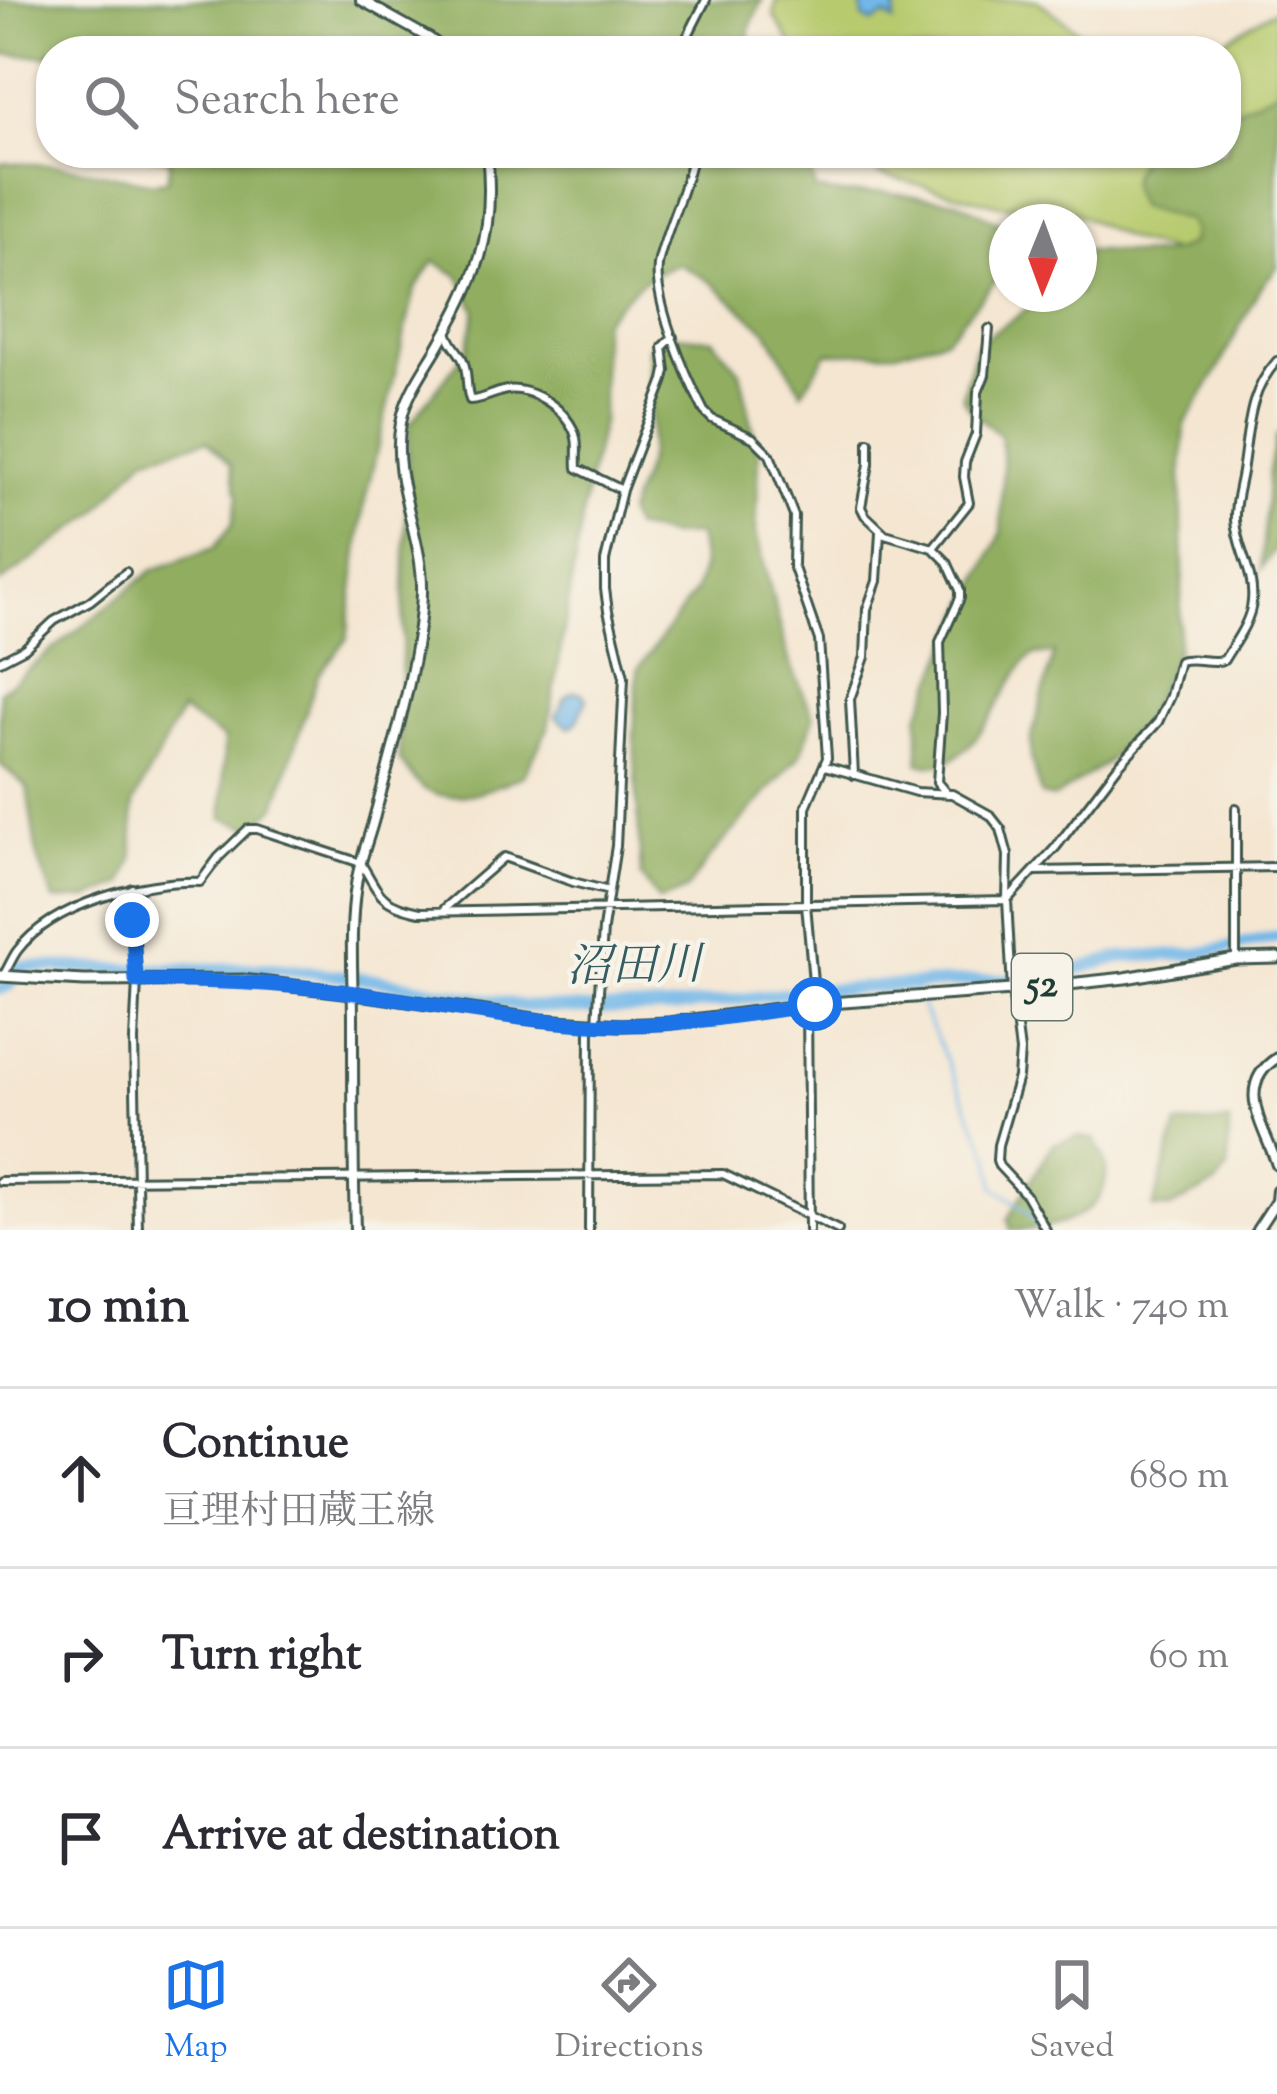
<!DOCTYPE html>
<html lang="en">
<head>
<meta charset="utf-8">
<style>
  body { margin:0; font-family:"Sorts Mill Goudy","Noto Serif JP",serif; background:#f7f7f7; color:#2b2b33 }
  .compass { position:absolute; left:989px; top:204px; width:108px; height:108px; border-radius:50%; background:#fff; box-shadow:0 3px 9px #0004; rotate:181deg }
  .stop { position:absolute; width:36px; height:36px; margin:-27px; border:9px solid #1a73e8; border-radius:50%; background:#fff }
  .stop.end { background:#1a73e8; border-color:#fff; box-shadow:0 3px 12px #0008 }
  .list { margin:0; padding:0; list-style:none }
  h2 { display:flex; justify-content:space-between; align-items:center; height:156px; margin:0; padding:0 48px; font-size:51px }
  h2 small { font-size:39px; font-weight:400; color:#7c7c81 }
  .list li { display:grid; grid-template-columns:78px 1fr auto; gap:36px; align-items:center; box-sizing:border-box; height:180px; padding:0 48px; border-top:3px solid #e1e1e2 }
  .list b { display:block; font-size:45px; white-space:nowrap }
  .list p { margin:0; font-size:39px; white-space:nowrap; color:#7c7c81 }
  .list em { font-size:39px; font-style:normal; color:#7c7c81 }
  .icon { flex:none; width:66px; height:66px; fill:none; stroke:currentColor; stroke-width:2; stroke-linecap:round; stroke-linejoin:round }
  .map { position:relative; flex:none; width:1277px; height:1230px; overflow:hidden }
  .search { position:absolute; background:#fff; box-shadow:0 3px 9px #0004; left:36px; right:36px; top:36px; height:132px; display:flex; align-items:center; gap:30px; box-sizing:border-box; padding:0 42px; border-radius:48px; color:#7c7c81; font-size:45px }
  .sheet { height:696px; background:#fff }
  nav { display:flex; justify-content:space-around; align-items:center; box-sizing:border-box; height:168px; border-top:3px solid #e1e1e2; background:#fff; font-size:33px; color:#7c7c81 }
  nav a { display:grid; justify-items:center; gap:6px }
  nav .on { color:#1a73e8 }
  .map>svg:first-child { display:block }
  .green { fill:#b7ca6e; stroke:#6b8451; stroke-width:3 }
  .forest { fill:#91ae61; stroke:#58764a; stroke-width:3 }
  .water { fill:#72b7e8; stroke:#487a8e; stroke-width:3 }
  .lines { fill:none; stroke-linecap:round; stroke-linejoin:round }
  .stream { stroke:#72b7e8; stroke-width:3 }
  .river { stroke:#72b7e8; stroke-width:12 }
  .minor-casing { stroke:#3f564c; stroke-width:12 }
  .tertiary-casing { stroke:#3f564c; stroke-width:14 }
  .primary-casing { stroke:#3f564c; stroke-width:15 }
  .minor { stroke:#fff; stroke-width:6 }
  .tertiary { stroke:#fff; stroke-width:8 }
  .primary { stroke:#fff; stroke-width:9 }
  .route { stroke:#1a73e8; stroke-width:15 }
  .labels { text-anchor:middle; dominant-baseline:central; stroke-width:9; stroke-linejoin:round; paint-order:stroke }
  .shield { fill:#f7f3e8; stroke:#60746a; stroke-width:3 }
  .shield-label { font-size:39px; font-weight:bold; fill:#1f3d34 }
  .water-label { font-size:45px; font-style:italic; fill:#345c61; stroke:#f7f3e8 }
</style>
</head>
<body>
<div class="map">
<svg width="1277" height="1230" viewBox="0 0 1277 1230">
  <rect width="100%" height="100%" fill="#f7f3e8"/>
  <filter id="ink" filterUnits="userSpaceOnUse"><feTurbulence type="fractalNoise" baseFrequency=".00833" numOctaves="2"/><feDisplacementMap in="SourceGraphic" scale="24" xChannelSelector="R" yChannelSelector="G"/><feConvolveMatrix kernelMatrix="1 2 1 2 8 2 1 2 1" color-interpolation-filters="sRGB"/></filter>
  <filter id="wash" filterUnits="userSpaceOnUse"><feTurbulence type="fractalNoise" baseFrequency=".004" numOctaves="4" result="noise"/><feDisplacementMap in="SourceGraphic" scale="48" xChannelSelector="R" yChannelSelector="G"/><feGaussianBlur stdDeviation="2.7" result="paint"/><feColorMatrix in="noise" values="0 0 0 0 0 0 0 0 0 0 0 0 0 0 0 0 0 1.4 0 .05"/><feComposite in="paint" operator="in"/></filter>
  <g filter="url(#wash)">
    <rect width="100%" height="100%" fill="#f4e6d1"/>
    <!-- green -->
    <path class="green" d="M 776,0 L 1037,0 L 1105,51 L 796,51 L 774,16 Z
      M 1277,9 L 1277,180 L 1213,263 L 1130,240 L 1073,212 L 1000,205 L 878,174 L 870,153 L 1226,153 L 1226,51 L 1206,51 Z"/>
    <!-- forest -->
    <path class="forest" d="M 0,0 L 762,0 L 750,27 L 748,51 L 51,51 L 51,56 L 0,54 Z
      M 1277,90 L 1277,267 L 1258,291 L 1215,375 L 1185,423 L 1181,480 L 1183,573 L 1177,652 L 1140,726 L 1106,763 L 1054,798 L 1041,795 L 1031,759 L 1031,740 L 1054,653 C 1051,654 1037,654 1034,655 C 1023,661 1016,676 1009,686 C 990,717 963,775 919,763 L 919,716 L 954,633 L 1001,534 L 1003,469 L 1001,436 L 969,409 L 962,396 L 976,346 L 991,333 L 1014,319 L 1046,294 L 1079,294 L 1079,252 C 1116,246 1159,266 1191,243 L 1193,231 L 1188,221 L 1139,207 C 1126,182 1129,175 1145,153 L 1226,153 L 1226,114 Z
      M 137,153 L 807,153 L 815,190 L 843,194 L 883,192 L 957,201 L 1007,227 L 1007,242 L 1000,276 L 946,338 L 896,352 L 827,353 L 802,392 L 768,332 L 711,282 L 679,264 C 642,275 628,294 602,321 L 602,422 L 587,487 L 548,728 L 524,775 C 495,787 457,806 426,790 C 416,784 407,769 399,760 L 409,425 L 467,350 L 476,310 L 459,276 L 434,261 L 415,290 L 364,504 L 347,639 L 318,675 L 276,806 L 253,828 L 223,818 L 224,739 L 181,711 L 133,804 L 133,859 L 123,884 L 90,898 L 54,900 L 37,856 L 27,787 L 0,764 L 0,692 L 153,570 L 214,548 L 232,525 L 238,497 L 231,464 L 207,440 L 145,457 L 95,514 L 0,583 L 0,163 L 58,165 L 153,183 L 167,181 L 170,160 Z
      M 675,335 L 713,339 L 740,371 L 759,456 L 756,533 L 789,661 L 814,717 L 801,754 L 710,857 L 686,890 L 659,901 L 641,876 L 634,735 L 638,669 L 695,592 L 703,565 L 698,535 L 669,536 L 634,528 L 627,515 C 633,493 646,474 649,452 C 654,419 649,381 649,347 L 660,337 Z
      M 1277,434 L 1277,546 L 1261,569 L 1269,471 Z
      M 1229,1122 L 1228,1169 L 1216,1184 L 1170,1208 L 1153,1208 L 1177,1125 Z
      M 1078,1137 L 1095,1139 C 1099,1147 1105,1158 1106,1167 C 1110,1218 1050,1230 1011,1230 L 1008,1219 L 1053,1144 Z"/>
    <!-- water -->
    <path class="water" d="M 861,0 L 885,0 L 896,8 L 894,22 L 885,16 L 872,23 L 863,18 Z
      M 574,691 L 584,694 L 587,698 L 576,724 L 569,727 L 556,717 L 565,698 Z"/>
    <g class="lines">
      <!-- stream -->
      <path class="stream" d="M 912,985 L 990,1156 L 995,1187 L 1027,1211 L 1041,1230"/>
      <!-- river -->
      <path class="river" d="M 0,989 L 10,985 L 17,969 L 21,966 L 115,969 L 276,968 L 380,980 L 522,1006 L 588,1009 L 668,1008 L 804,991 L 1054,976 L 1120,957 L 1196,954 L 1277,937"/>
    </g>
  </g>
  <g filter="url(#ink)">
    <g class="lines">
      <defs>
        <path id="minor" d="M 680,51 L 706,0
          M 693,153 C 686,190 668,224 659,260 C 650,295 687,378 704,411 L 712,419 L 753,438 L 770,455 L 794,516 L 793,565 L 819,640 L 827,758 L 806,807 L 806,904 L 815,1004
          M 447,331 C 450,344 456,347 462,358 C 469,370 465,387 470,400 C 484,400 494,392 507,390 C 533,386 571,412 576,438 C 578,447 576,458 577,468 L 622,490
          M 869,442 L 869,464 L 861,507 L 865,515 L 885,534 L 933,548 L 947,562 L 960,590 L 960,598 L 940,642 L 942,713 L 937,782 L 947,794
          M 933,548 L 969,503 L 964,477 L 965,462 L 976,434 L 978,392 L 985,375 L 989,329
          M 0,661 L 25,648 L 54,621 L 90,601 L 126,572
          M 825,766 L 916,792 L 952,794 L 990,815 L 1001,829 L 1008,855 L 1007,900 L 1012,990 L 1020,1051 L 1018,1077 L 998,1145 L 997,1160 L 999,1166 L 1026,1195 L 1046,1230
          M 854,775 L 850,699 L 865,657 L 867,609 L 877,581 L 880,532
          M 1035,871 L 1277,867
          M 132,888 L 137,981 L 134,1041 L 138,1230
          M 445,908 L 504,857 L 573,882 L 609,891
          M 1236,959 L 1236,808
          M 3,976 C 8,968 12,958 17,951 C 53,903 144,880 200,882 L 218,858 L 248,829 L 257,829 L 361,863 C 380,895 380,904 420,912 L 1007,900 L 1056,847 L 1118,766 L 1158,722 L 1170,696 L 1179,661 C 1194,656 1209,664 1224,660 C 1234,643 1251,621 1252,601 C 1255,573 1236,547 1235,520 C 1234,501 1241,483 1243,465 C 1249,425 1249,392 1277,361
          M 807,1005 L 809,1230
          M 597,1023 L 603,929 L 616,846 L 624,677 L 608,611 L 605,589 L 605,561 L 622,490 L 664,380 L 666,371 L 663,347 L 673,337
          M 0,1181 L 723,1174 L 838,1230
          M 589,1230 L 590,1024"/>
        <path id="tertiary" d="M 361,0 L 429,38 L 446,51
          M 1277,1058 C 1233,1086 1265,1128 1277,1165
          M 355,1230 C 353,1160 353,1091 353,1021 C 353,977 349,929 356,885 C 359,861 369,839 375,815 C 393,747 419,663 422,593 C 424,536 390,481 401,423 C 405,397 422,373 436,350 C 477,278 496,237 487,153
          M 1257,1230 L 1276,1201 L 1277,1190"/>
        <path id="primary" d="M 0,976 L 84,981 L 243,980 L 353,993 L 541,1020 L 621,1025 L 670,1023 L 815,1004 L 1012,990 L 1125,978 L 1236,959 L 1277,958"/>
      </defs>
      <!-- minor casing -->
      <use href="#minor" class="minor-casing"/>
      <!-- tertiary casing -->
      <use href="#tertiary" class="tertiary-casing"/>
      <!-- primary casing -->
      <use href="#primary" class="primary-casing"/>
      <!-- minor -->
      <use href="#minor" class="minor"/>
      <!-- tertiary -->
      <use href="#tertiary" class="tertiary"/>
      <!-- primary -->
      <use href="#primary" class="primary"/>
    </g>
  </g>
  <g class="lines" filter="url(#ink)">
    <!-- route -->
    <path class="route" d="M 132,920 L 136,981 C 208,980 277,983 348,992 C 439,1004 530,1025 622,1025 C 687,1025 751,1014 815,1004"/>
  </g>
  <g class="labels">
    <!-- shield labels -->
    <rect class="shield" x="1012" y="954" width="60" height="66" rx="9"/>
    <g class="shield-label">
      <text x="1042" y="987">52</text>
    </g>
    <!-- water labels -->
    <g class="water-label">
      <text transform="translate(634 969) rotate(-1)">沼田川</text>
    </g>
  </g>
</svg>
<svg class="compass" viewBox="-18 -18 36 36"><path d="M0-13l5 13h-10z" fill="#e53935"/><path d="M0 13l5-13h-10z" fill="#7c7c81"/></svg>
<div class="stop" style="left:815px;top:1004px"></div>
<div class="stop end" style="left:132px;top:920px"></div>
<div class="search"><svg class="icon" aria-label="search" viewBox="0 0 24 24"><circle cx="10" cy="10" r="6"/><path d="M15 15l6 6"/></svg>Search here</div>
</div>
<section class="sheet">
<h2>10 min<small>Walk · 740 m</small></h2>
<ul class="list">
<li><svg class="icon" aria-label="ahead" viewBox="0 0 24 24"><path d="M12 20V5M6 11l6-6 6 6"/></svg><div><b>Continue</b><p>亘理村田蔵王線</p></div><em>680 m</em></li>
<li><svg class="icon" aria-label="right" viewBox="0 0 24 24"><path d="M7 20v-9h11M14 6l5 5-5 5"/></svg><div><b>Turn right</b></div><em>60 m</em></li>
<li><svg class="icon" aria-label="arrive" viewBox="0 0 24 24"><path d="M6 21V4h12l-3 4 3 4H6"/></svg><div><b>Arrive at destination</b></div></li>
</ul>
</section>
<nav>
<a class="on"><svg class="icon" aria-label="map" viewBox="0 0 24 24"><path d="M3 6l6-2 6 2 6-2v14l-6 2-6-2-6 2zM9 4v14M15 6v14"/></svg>Map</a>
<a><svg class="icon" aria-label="directions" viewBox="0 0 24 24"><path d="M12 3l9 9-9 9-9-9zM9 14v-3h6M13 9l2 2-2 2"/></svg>Directions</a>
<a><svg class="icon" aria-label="saved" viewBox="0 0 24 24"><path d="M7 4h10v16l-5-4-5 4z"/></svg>Saved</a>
</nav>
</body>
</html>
